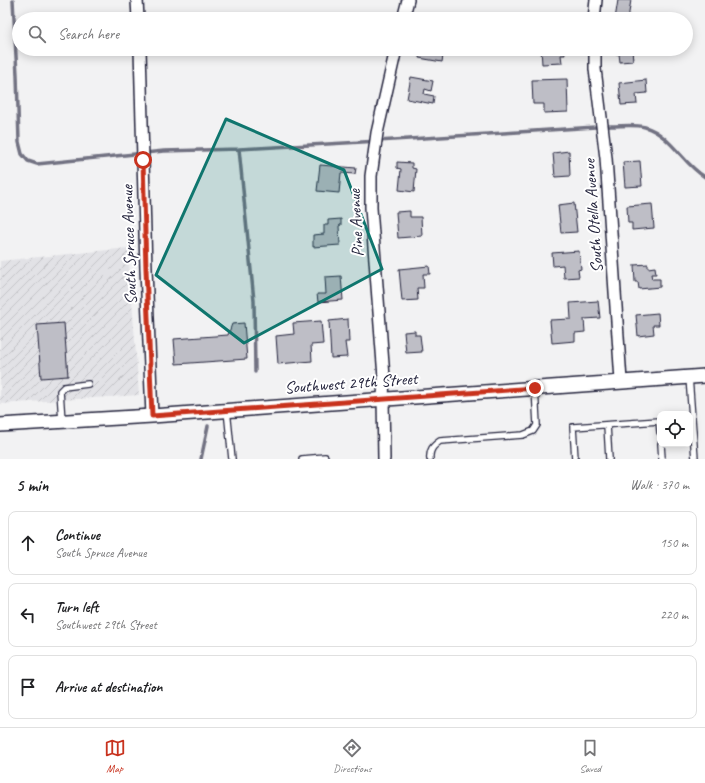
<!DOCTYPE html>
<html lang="en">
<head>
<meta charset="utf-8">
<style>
  body { margin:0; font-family:Caveat,sans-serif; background:#f6f6f6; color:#202124 }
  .controls { position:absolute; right:12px; bottom:12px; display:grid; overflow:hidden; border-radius:8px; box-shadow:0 2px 10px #0003 }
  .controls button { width:36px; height:36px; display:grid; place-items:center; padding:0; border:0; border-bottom:1px solid #e0e0e0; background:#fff; color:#202124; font:20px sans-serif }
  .stop { position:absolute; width:12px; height:12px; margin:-9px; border:3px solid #c8321e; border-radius:50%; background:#fff }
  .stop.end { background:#c8321e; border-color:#fff; box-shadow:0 1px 4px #0008 }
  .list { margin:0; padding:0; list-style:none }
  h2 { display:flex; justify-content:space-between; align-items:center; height:52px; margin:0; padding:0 16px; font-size:17px }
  h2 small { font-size:13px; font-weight:400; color:#757577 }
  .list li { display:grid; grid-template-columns:26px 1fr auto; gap:12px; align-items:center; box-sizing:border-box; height:64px; margin:0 8px 8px; padding:0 8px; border:1px solid #e0e0e0; border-radius:8px }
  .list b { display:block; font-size:15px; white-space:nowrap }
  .list p { margin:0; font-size:13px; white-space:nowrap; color:#757577 }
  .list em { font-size:13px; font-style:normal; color:#757577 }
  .icon { flex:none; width:22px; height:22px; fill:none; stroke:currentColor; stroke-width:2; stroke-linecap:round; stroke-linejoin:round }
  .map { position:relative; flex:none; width:705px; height:459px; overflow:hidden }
  .search { position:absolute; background:#fff; box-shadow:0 2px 10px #0003; left:12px; right:12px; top:12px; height:44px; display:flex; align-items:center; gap:10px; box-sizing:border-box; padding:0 14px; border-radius:22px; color:#757577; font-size:15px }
  .sheet { height:268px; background:#fff }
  nav { display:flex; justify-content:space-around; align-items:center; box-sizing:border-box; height:56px; border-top:1px solid #e0e0e0; background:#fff; font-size:11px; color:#757577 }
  nav a { display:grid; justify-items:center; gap:2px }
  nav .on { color:#c8321e }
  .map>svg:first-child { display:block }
  .industrial { fill:url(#industrial-furrows) }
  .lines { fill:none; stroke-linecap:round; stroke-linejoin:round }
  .stream { stroke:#727282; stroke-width:3.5 }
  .building { fill:#bebec6; stroke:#22223b }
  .service-casing { stroke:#22223b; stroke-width:8 }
  .minor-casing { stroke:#22223b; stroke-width:14 }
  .tertiary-casing { stroke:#22223b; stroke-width:16 }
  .service { stroke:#fff; stroke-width:5.5 }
  .minor { stroke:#fff; stroke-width:11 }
  .tertiary { stroke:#fff; stroke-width:13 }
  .route { stroke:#c8321e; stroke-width:5 }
  .marked { fill:#0f766e; fill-opacity:0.2; stroke:#0f766e; stroke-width:3; stroke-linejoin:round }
  .labels { text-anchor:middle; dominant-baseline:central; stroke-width:4; stroke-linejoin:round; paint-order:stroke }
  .street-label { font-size:17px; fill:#22223b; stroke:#fff }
</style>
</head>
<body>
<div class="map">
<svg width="705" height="459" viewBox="0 0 705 459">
  <defs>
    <pattern id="industrial-furrows" width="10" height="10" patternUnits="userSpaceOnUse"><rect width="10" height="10" fill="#e2e2e6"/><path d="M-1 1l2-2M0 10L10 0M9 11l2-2" fill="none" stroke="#c2c2c6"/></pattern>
  </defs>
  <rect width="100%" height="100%" fill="#f2f2f3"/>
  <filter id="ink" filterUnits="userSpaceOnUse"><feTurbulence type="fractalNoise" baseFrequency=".025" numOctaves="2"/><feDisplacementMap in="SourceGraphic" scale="8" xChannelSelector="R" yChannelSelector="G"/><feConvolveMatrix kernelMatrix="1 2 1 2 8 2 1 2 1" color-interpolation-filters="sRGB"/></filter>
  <g filter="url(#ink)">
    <!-- industrial -->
    <path class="industrial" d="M 128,248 L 139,395 L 0,404 L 0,261 Z"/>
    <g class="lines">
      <!-- stream -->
      <path class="stream" d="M 13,0 L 17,75 L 19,142 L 22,154 L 28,161 L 37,164 L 164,151 L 239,149 L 362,142 L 611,126 C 622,126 635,124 645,127 C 671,135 683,164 705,177
        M 239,149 L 254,301 L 255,372
        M 201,459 L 208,426"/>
    </g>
    <!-- building -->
    <path class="building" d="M 618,0 L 631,0 L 628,19 L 615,19 Z
      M 417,49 L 444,49 L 442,62 L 419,58 L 420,50 Z
      M 541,49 L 564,49 L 565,55 L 561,55 L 562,63 L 542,64 Z
      M 615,49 L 632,49 L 633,61 L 620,62 L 619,54 L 616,54 Z
      M 411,77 L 433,81 L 431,91 L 425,89 L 424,94 L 434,96 L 433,104 L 407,99 Z
      M 567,79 L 568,112 L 544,113 L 544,104 L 533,104 L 532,80 Z
      M 646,80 L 647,93 L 636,94 L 637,104 L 621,105 L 619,83 Z
      M 569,151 L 570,176 L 555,177 L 553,153 Z
      M 640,161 L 642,186 L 625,187 L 623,162 Z
      M 397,162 L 412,163 L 412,168 L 416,169 L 414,192 L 399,190 L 401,169 L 397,168 Z
      M 320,165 L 356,168 L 355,174 L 341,173 L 339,193 L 317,191 Z
      M 574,203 L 577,232 L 561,233 L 558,205 Z
      M 652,204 L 654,228 L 632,230 L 632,223 L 628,223 L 627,206 Z
      M 410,211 L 410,217 L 421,217 L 422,236 L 398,238 L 396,212 Z
      M 341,219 L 341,225 L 339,226 L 340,245 L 313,247 L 313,235 L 324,234 L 324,225 L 328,225 L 328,220 Z
      M 579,251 L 581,269 L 578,270 L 579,277 L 564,278 L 563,265 L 553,266 L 552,253 Z
      M 648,264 L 648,268 L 655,267 L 656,274 L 651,274 L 652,279 L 660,279 L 660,287 L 639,289 L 638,282 L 635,282 L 634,265 Z
      M 429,266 L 430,274 L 423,274 L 424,288 L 417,288 L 418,300 L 402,301 L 399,269 Z
      M 341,276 L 343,300 L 318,302 L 317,294 L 326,294 L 325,277 Z
      M 598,301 L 600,318 L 584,319 L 585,332 L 575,333 L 575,341 L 552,343 L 550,320 L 571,319 L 570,303 Z
      M 658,313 L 659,325 L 653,325 L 654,334 L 638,336 L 636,315 Z
      M 348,319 L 349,342 L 345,342 L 347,357 L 331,358 L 329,321 Z
      M 321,321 L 323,344 L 311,345 L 312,361 L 278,364 L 276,336 L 294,334 L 293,323 Z
      M 64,323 L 68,376 L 41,378 L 37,325 Z
      M 244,323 L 247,359 L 176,364 L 174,339 L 228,335 L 232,324 Z
      M 415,331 L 415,335 L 420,335 L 422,352 L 406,353 L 404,332 Z"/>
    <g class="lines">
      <defs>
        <path id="service" d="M 689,377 L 695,459
          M 227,410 L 232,459
          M 62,421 L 60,391 L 64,387 L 88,384
          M 607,425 L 609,459
          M 661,444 L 662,459
          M 302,459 L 325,457 L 325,459
          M 430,459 C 429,450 433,446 440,441 L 523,435 L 533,431 L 537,425 L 535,387
          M 575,459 L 573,427 L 659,421 L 660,432"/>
        <path id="minor" d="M 137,0 L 138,19
          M 403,19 L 408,0
          M 594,19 L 596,0
          M 140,49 L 146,269 L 152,416
          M 595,49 L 595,69 L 606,158 L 621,381
          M 384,459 L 383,398 L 384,377 L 371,208 L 371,176 L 377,133 L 396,49"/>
        <path id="tertiary" d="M 0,425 L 152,416 L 705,376"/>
      </defs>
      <!-- service casing -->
      <use href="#service" class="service-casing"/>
      <!-- minor casing -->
      <use href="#minor" class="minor-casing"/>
      <!-- tertiary casing -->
      <use href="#tertiary" class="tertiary-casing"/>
      <!-- service -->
      <use href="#service" class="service"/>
      <!-- minor -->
      <use href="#minor" class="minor"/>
      <!-- tertiary -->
      <use href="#tertiary" class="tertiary"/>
    </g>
  </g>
  <g class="lines" filter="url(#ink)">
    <!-- route -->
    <path class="route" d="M 143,160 L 146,269 L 152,416 L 535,388"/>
  </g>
  <!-- marked area -->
  <path class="marked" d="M 226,119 L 344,170 L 382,269 L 244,343 L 156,275 Z"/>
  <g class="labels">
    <!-- street labels -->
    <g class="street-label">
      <text transform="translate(593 216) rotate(-94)">South Otella Avenue</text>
      <text transform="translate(356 223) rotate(-93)">Pine Avenue</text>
      <text transform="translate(129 245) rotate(-92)">South Spruce Avenue</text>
      <text transform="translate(351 383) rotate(-4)">Southwest 29th Street</text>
    </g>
  </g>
</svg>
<div class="controls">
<button><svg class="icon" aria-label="locate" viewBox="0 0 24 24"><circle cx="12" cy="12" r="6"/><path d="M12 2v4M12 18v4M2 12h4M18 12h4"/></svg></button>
</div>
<div class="stop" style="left:143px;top:160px"></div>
<div class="stop end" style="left:535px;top:388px"></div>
<div class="search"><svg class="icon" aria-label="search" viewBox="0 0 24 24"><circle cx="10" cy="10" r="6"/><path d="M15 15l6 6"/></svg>Search here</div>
</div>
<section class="sheet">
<h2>5 min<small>Walk · 370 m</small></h2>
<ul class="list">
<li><svg class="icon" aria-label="ahead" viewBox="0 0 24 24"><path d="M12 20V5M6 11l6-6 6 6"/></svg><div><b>Continue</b><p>South Spruce Avenue</p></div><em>150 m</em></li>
<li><svg class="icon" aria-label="left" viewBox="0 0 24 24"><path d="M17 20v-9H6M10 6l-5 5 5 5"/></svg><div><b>Turn left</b><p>Southwest 29th Street</p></div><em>220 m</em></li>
<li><svg class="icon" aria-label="arrive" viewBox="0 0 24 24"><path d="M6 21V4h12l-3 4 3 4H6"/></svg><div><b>Arrive at destination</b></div></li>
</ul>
</section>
<nav>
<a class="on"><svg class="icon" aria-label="map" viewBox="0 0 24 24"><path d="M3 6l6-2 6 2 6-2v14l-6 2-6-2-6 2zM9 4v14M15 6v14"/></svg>Map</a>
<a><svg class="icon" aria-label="directions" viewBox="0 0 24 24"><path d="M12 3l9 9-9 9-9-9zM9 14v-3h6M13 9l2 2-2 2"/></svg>Directions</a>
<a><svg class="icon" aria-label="saved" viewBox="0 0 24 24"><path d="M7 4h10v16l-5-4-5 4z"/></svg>Saved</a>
</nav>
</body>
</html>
